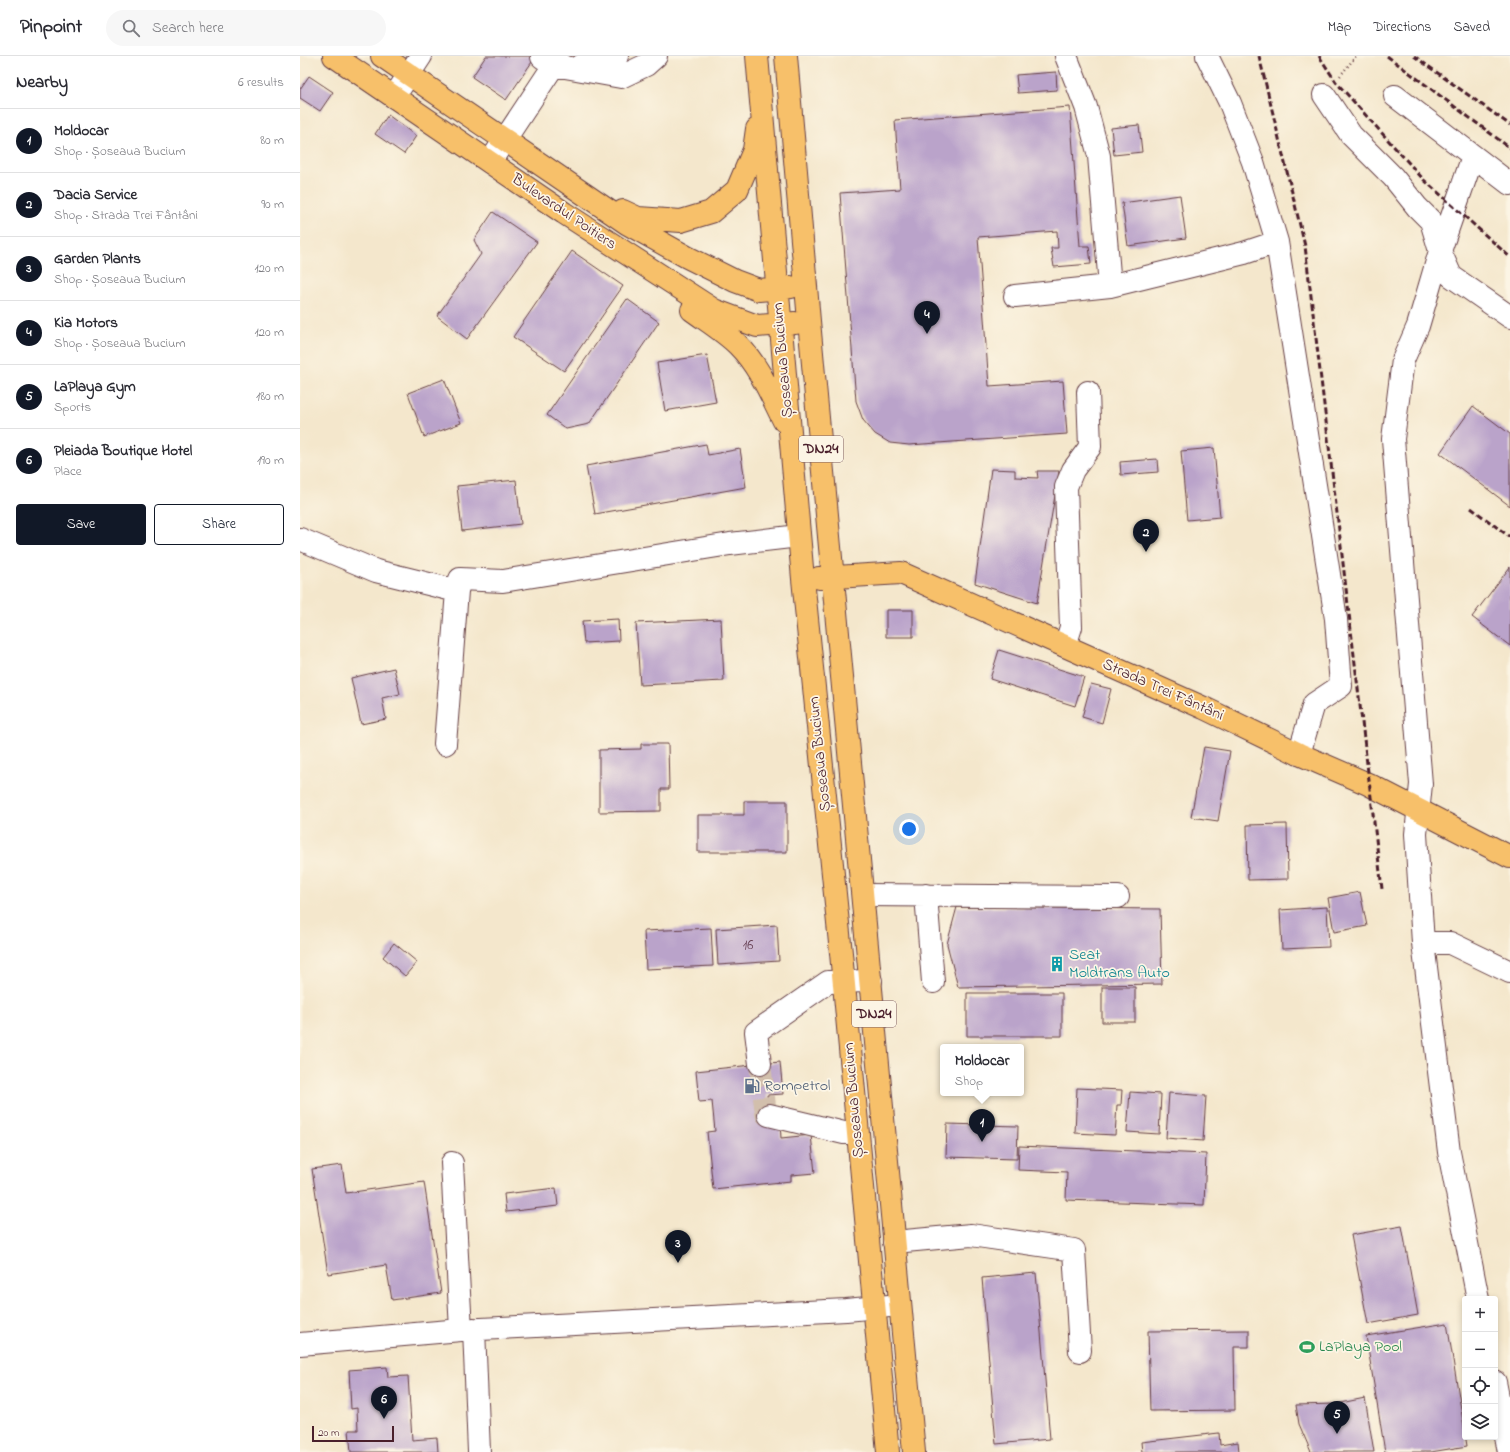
<!DOCTYPE html>
<html lang="en">
<head>
<meta charset="utf-8">
<style>
  body { margin:0; font-family:"Indie Flower",sans-serif; background:#f7f7f7; color:#2b2b33 }
  .controls { position:absolute; right:12px; bottom:12px; display:grid; overflow:hidden; border-radius:4px; box-shadow:0 2px 6px #0003 }
  .controls button { width:36px; height:36px; display:grid; place-items:center; padding:0; border:0; border-bottom:1px solid #e1e1e2; background:#fff; color:#2b2b33; font:20px sans-serif }
  .scale { position:absolute; left:12px; bottom:10px; width:82px; box-sizing:border-box; padding-left:4px; border:2px solid #4a1f2b; border-top:0; font-size:11px; line-height:14px; white-space:nowrap; color:#4a1f2b; -webkit-text-stroke:3px #fcf5e5; paint-order:stroke }
  .you { position:absolute; left:609px; top:773px; width:14px; height:14px; margin:-10px; border:3px solid #fff; border-radius:50%; background:#1a73e8; box-shadow:0 0 0 6px #1a73e833 }
  .badge { display:grid; place-items:center; width:26px; height:26px; border-radius:50%; background:#111827; color:#fff; font-size:13px; font-weight:700 }
  .pin { position:absolute; translate:-50% -33px; filter:drop-shadow(0 1px 2px #0008) }
  .pin::after { content:''; position:absolute; top:21px; width:14px; height:12px; background:inherit; clip-path:polygon(0 0,100% 0,50% 100%) }
  .popup { position:absolute; left:640px; top:988px; width:84px; height:52px; box-sizing:border-box; display:grid; place-content:center; border-radius:4px; background:#fff; filter:drop-shadow(0 1px 3px #0005); font-size:13px; white-space:nowrap; color:#7c7c81 }
  .popup b { font-size:15px; color:#2b2b33 }
  .popup::after { content:''; position:absolute; left:50%; top:100%; margin-left:-8px; border:8px solid transparent; border-top-color:#fff }
  .list { margin:0; padding:0; list-style:none }
  h2 { display:flex; justify-content:space-between; align-items:center; height:52px; margin:0; padding:0 16px; font-size:17px }
  h2 small { font-size:13px; font-weight:400; color:#7c7c81 }
  .list li { display:grid; grid-template-columns:26px 1fr auto; gap:12px; align-items:center; box-sizing:border-box; height:64px; padding:0 16px; border-top:1px solid #e1e1e2 }
  .list b { display:block; font-size:15px; white-space:nowrap }
  .list p { margin:0; font-size:13px; white-space:nowrap; color:#7c7c81 }
  .list em { font-size:13px; font-style:normal; color:#7c7c81 }
  .actions { display:flex; gap:8px; padding:12px 16px }
  .actions a { flex:1; padding:9px 0; border:1px solid #111827; border-radius:4px; text-align:center; font-size:14px; color:#111827 }
  .actions .main { background:#111827; color:#fff }
  .icon { flex:none; width:22px; height:22px; fill:none; stroke:currentColor; stroke-width:2; stroke-linecap:round; stroke-linejoin:round }
  .map { position:relative; flex:none; width:1210px; height:1396px; overflow:hidden }
  header { display:flex; align-items:center; gap:24px; box-sizing:border-box; height:56px; padding:0 20px; background:#fff; border-bottom:1px solid #e1e1e2 }
  header strong { font-size:19px }
  nav { display:flex; gap:22px; margin-inline-start:auto; font-size:14px }
  .search { width:280px; height:36px; background:#f7f7f7; display:flex; align-items:center; gap:10px; box-sizing:border-box; padding:0 14px; border-radius:22px; color:#7c7c81; font-size:15px }
  main { display:flex }
  aside { flex:1; background:#fff }
  .map>svg:first-child { display:block }
  .building { fill:#baa3ca }
  .lines { fill:none; stroke-linecap:round; stroke-linejoin:round }
  .minor-tunnel { stroke:#d2bfac; stroke-width:22; stroke-dasharray:22 11; stroke-linecap:butt }
  .minor-casing { stroke:#643d43; stroke-width:24 }
  .major-casing { stroke:#643d43; stroke-width:24 }
  .path { stroke:#643d43; stroke-width:2.5; stroke-dasharray:1 3; stroke-linecap:butt }
  .minor { stroke:#fff; stroke-width:22 }
  .major { stroke:#f7c06b; stroke-width:22 }
  .rail { stroke:#4a1f2b; stroke-width:3; stroke-dasharray:6 3; stroke-linecap:butt }
  .labels { text-anchor:middle; dominant-baseline:central; stroke-width:3.5; stroke-linejoin:round; paint-order:stroke }
  .number-label { font-size:14px; fill:#664053 }
  .shield { fill:#fcf5e5; stroke:#7f5f63; stroke-width:1 }
  .shield-label { font-size:15px; font-weight:bold; fill:#4a1f2b }
  .street-label { font-size:16px; fill:#4a1f2b; stroke:#fcf5e5 }
  .culture-label { font-size:16px; fill:#0d838f; stroke:#fcf5e5; text-anchor:start }
  .service-label { font-size:16px; fill:#4e5e75; stroke:#fcf5e5; text-anchor:start }
  .leisure-label { font-size:16px; fill:#27864d; stroke:#fcf5e5; text-anchor:start }
</style>
</head>
<body>
<header>
<strong>Pinpoint</strong>
<div class="search"><svg class="icon" aria-label="search" viewBox="0 0 24 24"><circle cx="10" cy="10" r="6"/><path d="M15 15l6 6"/></svg>Search here</div>
<nav><a>Map</a><a>Directions</a><a>Saved</a></nav>
</header>
<main>
<aside>
<h2>Nearby<small>6 results</small></h2>
<ul class="list">
<li><span class="badge">1</span><div><b>Moldocar</b><p>Shop · Șoseaua Bucium</p></div><em>80 m</em></li>
<li><span class="badge">2</span><div><b>Dacia Service</b><p>Shop · Strada Trei Fântâni</p></div><em>90 m</em></li>
<li><span class="badge">3</span><div><b>Garden Plants</b><p>Shop · Șoseaua Bucium</p></div><em>120 m</em></li>
<li><span class="badge">4</span><div><b>Kia Motors</b><p>Shop · Șoseaua Bucium</p></div><em>120 m</em></li>
<li><span class="badge">5</span><div><b>LaPlaya Gym</b><p>Sports</p></div><em>180 m</em></li>
<li><span class="badge">6</span><div><b>Pleiada Boutique Hotel</b><p>Place</p></div><em>190 m</em></li>
</ul>
<div class="actions"><a class="main">Save</a><a>Share</a></div>
</aside>
<div class="map">
<svg width="1210" height="1396" viewBox="0 0 1210 1396">
  <rect width="100%" height="100%" fill="#fcf5e5"/>
  <filter id="ink" filterUnits="userSpaceOnUse"><feTurbulence type="fractalNoise" baseFrequency=".025" numOctaves="2"/><feDisplacementMap in="SourceGraphic" scale="8" xChannelSelector="R" yChannelSelector="G"/><feConvolveMatrix kernelMatrix="1 2 1 2 8 2 1 2 1" color-interpolation-filters="sRGB"/></filter>
  <filter id="wash" filterUnits="userSpaceOnUse"><feTurbulence type="fractalNoise" baseFrequency=".012" numOctaves="4" result="noise"/><feDisplacementMap in="SourceGraphic" scale="16" xChannelSelector="R" yChannelSelector="G"/><feGaussianBlur stdDeviation="0.9" result="paint"/><feColorMatrix in="noise" values="0 0 0 0 0 0 0 0 0 0 0 0 0 0 0 0 0 1.4 0 .05"/><feComposite in="paint" operator="in"/></filter>
  <g filter="url(#wash)">
    <rect width="100%" height="100%" fill="#f4e7cc"/>
    <g id="blocks">
      <!-- building -->
      <path class="building" d="M 186,0 L 236,0 L 206,44 L 172,21 Z
        M 756,16 L 757,34 L 718,37 L 716,19 Z
        M 9,20 L 33,36 L 20,55 L 0,42 L 0,33 Z
        M 770,51 L 780,190 L 789,190 L 791,208 L 754,211 L 751,192 L 758,192 L 757,175 L 678,181 L 689,330 L 763,325 L 767,378 L 609,389 L 590,387 L 575,378 L 563,364 L 556,345 L 540,137 L 600,133 L 595,64 Z
        M 88,59 L 116,80 L 104,98 L 75,78 Z
        M 839,69 L 842,96 L 814,99 L 811,72 Z
        M 880,139 L 886,182 L 828,190 L 822,147 Z
        M 193,156 L 237,186 L 167,283 L 137,260 L 181,198 L 174,184 Z
        M 272,195 L 323,230 L 264,315 L 213,281 Z
        M 327,243 L 359,266 L 289,368 L 266,373 L 247,359 Z
        M 407,299 L 416,346 L 365,355 L 357,307 Z
        M 144,323 L 161,367 L 124,381 L 108,337 Z
        M 1173,350 L 1210,378 L 1210,450 L 1140,397 Z
        M 406,388 L 408,399 L 440,393 L 446,431 L 295,458 L 286,410 Z
        M 914,392 L 920,461 L 887,464 L 881,395 Z
        M 857,403 L 858,416 L 821,419 L 820,406 Z
        M 691,413 L 715,414 L 715,421 L 738,422 L 737,415 L 759,415 L 737,547 L 675,527 Z
        M 216,424 L 221,468 L 162,475 L 157,430 Z
        M 1210,511 L 1210,590 L 1172,561 Z
        M 586,554 L 613,554 L 613,581 L 586,581 Z
        M 318,563 L 319,585 L 284,587 L 282,565 Z
        M 421,563 L 424,625 L 340,629 L 336,567 Z
        M 699,594 L 784,621 L 775,650 L 690,623 Z
        M 94,612 L 100,638 L 82,642 L 86,663 L 61,668 L 51,622 Z
        M 791,628 L 811,633 L 802,667 L 782,661 Z
        M 341,688 L 368,688 L 369,733 L 361,733 L 361,755 L 299,756 L 299,694 L 341,693 Z
        M 904,691 L 930,695 L 918,765 L 891,761 Z
        M 444,745 L 487,745 L 487,796 L 398,796 L 398,759 L 444,759 Z
        M 987,768 L 988,823 L 948,824 L 947,769 Z
        M 1060,836 L 1067,870 L 1034,876 L 1028,842 Z
        M 657,851 L 860,853 L 862,928 L 658,931 L 647,888 Z
        M 1027,851 L 1029,891 L 982,893 L 980,854 Z
        M 477,869 L 479,905 L 418,909 L 416,873 Z
        M 411,872 L 413,910 L 346,913 L 344,875 Z
        M 94,887 L 117,906 L 105,920 L 83,901 Z
        M 802,931 L 835,931 L 835,966 L 802,966 Z
        M 667,937 L 762,937 L 762,980 L 667,980 Z
        M 480,1006 L 483,1038 L 467,1039 L 469,1059 L 480,1067 L 481,1082 L 511,1079 L 515,1117 L 491,1119 L 491,1125 L 413,1133 L 407,1076 L 415,1075 L 412,1045 L 399,1046 L 396,1015 Z
        M 777,1032 L 822,1034 L 821,1049 L 817,1049 L 815,1079 L 775,1077 Z
        M 830,1036 L 861,1038 L 859,1078 L 827,1076 Z
        M 869,1037 L 906,1040 L 903,1085 L 866,1082 Z
        M 647,1068 L 718,1070 L 717,1103 L 646,1101 Z
        M 719,1090 L 906,1098 L 904,1149 L 766,1144 L 767,1116 L 718,1114 Z
        M 42,1109 L 46,1137 L 124,1126 L 141,1237 L 92,1244 L 86,1209 L 28,1218 L 12,1113 Z
        M 256,1132 L 258,1150 L 206,1156 L 204,1138 Z
        M 1102,1170 L 1118,1259 L 1068,1268 L 1051,1179 Z
        M 736,1217 L 750,1383 L 696,1388 L 682,1222 Z
        M 1147,1267 L 1167,1390 L 1131,1396 L 1085,1396 L 1066,1280 Z
        M 949,1274 L 949,1291 L 934,1291 L 935,1354 L 850,1355 L 848,1275 Z
        M 87,1311 L 88,1321 L 108,1320 L 112,1384 L 137,1382 L 138,1396 L 51,1396 L 49,1374 L 58,1374 L 57,1352 L 51,1353 L 49,1314 Z
        M 1065,1342 L 1074,1396 L 1011,1396 L 999,1368 L 996,1349 L 1036,1348 Z
        M 919,1377 L 920,1389 L 938,1386 L 939,1396 L 842,1396 L 841,1386 Z"/>
    </g>
  </g>
  <g filter="url(#ink)">
    <use href="#blocks" fill-opacity="0" stroke="#643d43" stroke-width="1"/>
    <g class="lines">
      <!-- minor-tunnel -->
      <path class="minor-tunnel" d="M 460,1008 L 466,1058 L 469,1059"/>
      <defs>
        <path id="minor" d="M 766,0 L 786,51 L 799,100 L 810,230
          M 907,0 L 930,47 L 953,106 L 977,186 L 1036,563 L 1041,630 L 1014,648 L 999,698
          M 242,1 L 254,9 L 321,21 L 346,9 L 356,0
          M 282,9 L 306,7 L 317,0
          M 1024,39 L 1051,79 L 1093,121 L 1117,151 L 1131,165 L 1140,195 L 1151,220 L 1210,261
          M 1095,40 L 1210,128
          M 94,41 L 121,0
          M 1173,100 L 1140,195 L 1118,270 L 1103,304 L 1093,383 L 1121,728 L 1116,778 L 1123,887 L 1149,1096 L 1178,1243
          M 190,106 L 254,9 L 257,0
          M 715,240 L 810,230 L 944,197 L 977,186
          M 0,483 L 76,515 L 157,535 L 160,523 L 203,525 L 430,488 L 499,480
          M 765,590 L 771,571 L 766,431 L 773,414 L 790,391 L 788,336
          M 145,688 L 157,535
          M 564,839 L 818,841
          M 626,839 L 633,926
          M 1123,887 L 1150,887 L 1210,916
          M 460,1008 L 456,976 L 528,926 L 571,925
          M 469,1059 L 544,1077 L 557,1077
          M 152,1107 L 161,1274
          M 594,1186 L 671,1179 L 774,1194 L 780,1295
          M 174,1273 L 179,1396
          M 0,1288 L 161,1274 L 546,1254 L 600,1249
          M 1195,1326 L 1209,1396"/>
        <path id="major" d="M 34,0 L 264,157 L 414,254 L 457,270 L 495,267
          M 82,0 L 328,168 L 387,201 L 435,225 L 459,234 L 491,231
          M 457,0 L 503,523 L 541,897 L 588,1396
          M 486,0 L 509,265 L 614,1396
          M 323,155 L 338,162 L 381,165 L 411,156 L 437,134 L 454,94 L 457,73
          M 392,254 C 407,265 425,276 438,289 C 459,310 471,339 484,365
          M 519,522 L 601,517 L 904,652 L 999,698 L 1068,728 L 1210,801"/>
      </defs>
      <!-- minor casing -->
      <use href="#minor" class="minor-casing"/>
      <!-- major casing -->
      <use href="#major" class="major-casing"/>
      <!-- path -->
      <path class="path" d="M 1040,20 L 1056,0"/>
      <!-- minor -->
      <use href="#minor" class="minor"/>
      <!-- major -->
      <use href="#major" class="major"/>
      <!-- rail -->
      <path class="rail" d="M 959,0 L 1005,190 L 1082,833
        M 1019,0 L 1036,26 L 1124,124 L 1210,201
        M 1087,0 L 1210,92
        M 1114,0 L 1210,69
        M 1171,452 L 1210,481"/>
    </g>
  </g>
  <!-- icons -->
  <defs>
    <symbol id="building-bare" viewBox="-9 -9 18 18"><path d="M-4-6H4V6H1V3H-1V6H-4ZM-2.5-4.3h1.7v1.8h-1.7ZM.8-4.3h1.7v1.8H.8ZM-2.5-1h1.7V.8h-1.7ZM.8-1h1.7V.8H.8Z" fill="#0f9aa8" stroke="#fcf5e5" stroke-width="2.5" paint-order="stroke"/></symbol>
    <symbol id="fuel-bare" viewBox="-9 -9 18 18"><path d="M-5.5-6h7V0h2V4h1.3V-2.5L3-4.5l.8-.8L6-3V5H2.5V1h-1V6h-7ZM-4.2-4.7v3.2H.2V-4.7Z" fill="#5c6f8a" stroke="#fcf5e5" stroke-width="2.5" paint-order="stroke"/></symbol>
    <symbol id="stadium-bare" viewBox="-9 -9 18 18"><path d="M0-5a6.5 5 0 1 0 0 10a6.5 5 0 1 0 0-10ZM-3.5-1.8h7v3.6h-7Z" fill="#2e9e5b" stroke="#fcf5e5" stroke-width="2.5" paint-order="stroke"/></symbol>
  </defs>
  <g fill-rule="evenodd">
    <use href="#building-bare" x="746" y="897" width="22" height="22"/>
    <use href="#fuel-bare" x="441" y="1019" width="22" height="22"/>
    <use href="#stadium-bare" x="996" y="1280" width="22" height="22"/>
  </g>
  <g class="labels">
    <!-- number labels -->
    <g class="number-label">
      <text x="448" y="889">16</text>
    </g>
    <!-- shield labels -->
    <g class="shield">
      <rect x="499" y="380" width="44" height="26" rx="3"/>
      <rect x="552" y="945" width="44" height="26" rx="3"/>
    </g>
    <g class="shield-label">
      <text x="521" y="393">DN24</text>
      <text x="574" y="958">DN24</text>
    </g>
    <!-- street labels -->
    <g class="street-label">
      <text transform="translate(264 156) rotate(34)">Bulevardul Poitiers</text>
      <text transform="translate(483 304) rotate(-95)">Șoseaua Bucium</text>
      <text transform="translate(863 634) rotate(24)">Strada Trei Fântâni</text>
      <text transform="translate(520 698) rotate(-96)">Șoseaua Bucium</text>
      <text transform="translate(554 1044) rotate(-95)">Șoseaua Bucium</text>
    </g>
    <!-- culture labels -->
    <g class="culture-label">
      <text x="769" y="899">Seat<tspan x="769" dy="18">Moldtrans Auto</tspan></text>
    </g>
    <!-- service labels -->
    <g class="service-label">
      <text x="464" y="1030">Rompetrol</text>
    </g>
    <!-- leisure labels -->
    <g class="leisure-label">
      <text x="1019" y="1291">LaPlaya Pool</text>
    </g>
  </g>
</svg>
<div class="controls">
<button>+</button>
<button>−</button>
<button><svg class="icon" aria-label="locate" viewBox="0 0 24 24"><circle cx="12" cy="12" r="6"/><path d="M12 2v4M12 18v4M2 12h4M18 12h4"/></svg></button>
<button><svg class="icon" aria-label="layers" viewBox="0 0 24 24"><path d="M12 4l9 5-9 5-9-5zM3 14l9 5 9-5"/></svg></button>
</div>
<div class="scale">20 m</div>
<div class="you"></div>
<div class="pin badge" style="left:682px;top:1086px">1</div>
<div class="popup"><b>Moldocar</b>Shop</div>
<div class="pin badge" style="left:846px;top:496px">2</div>
<div class="pin badge" style="left:378px;top:1207px">3</div>
<div class="pin badge" style="left:627px;top:278px">4</div>
<div class="pin badge" style="left:1037px;top:1378px">5</div>
<div class="pin badge" style="left:84px;top:1363px">6</div>
</div>
</main>
</body>
</html>
